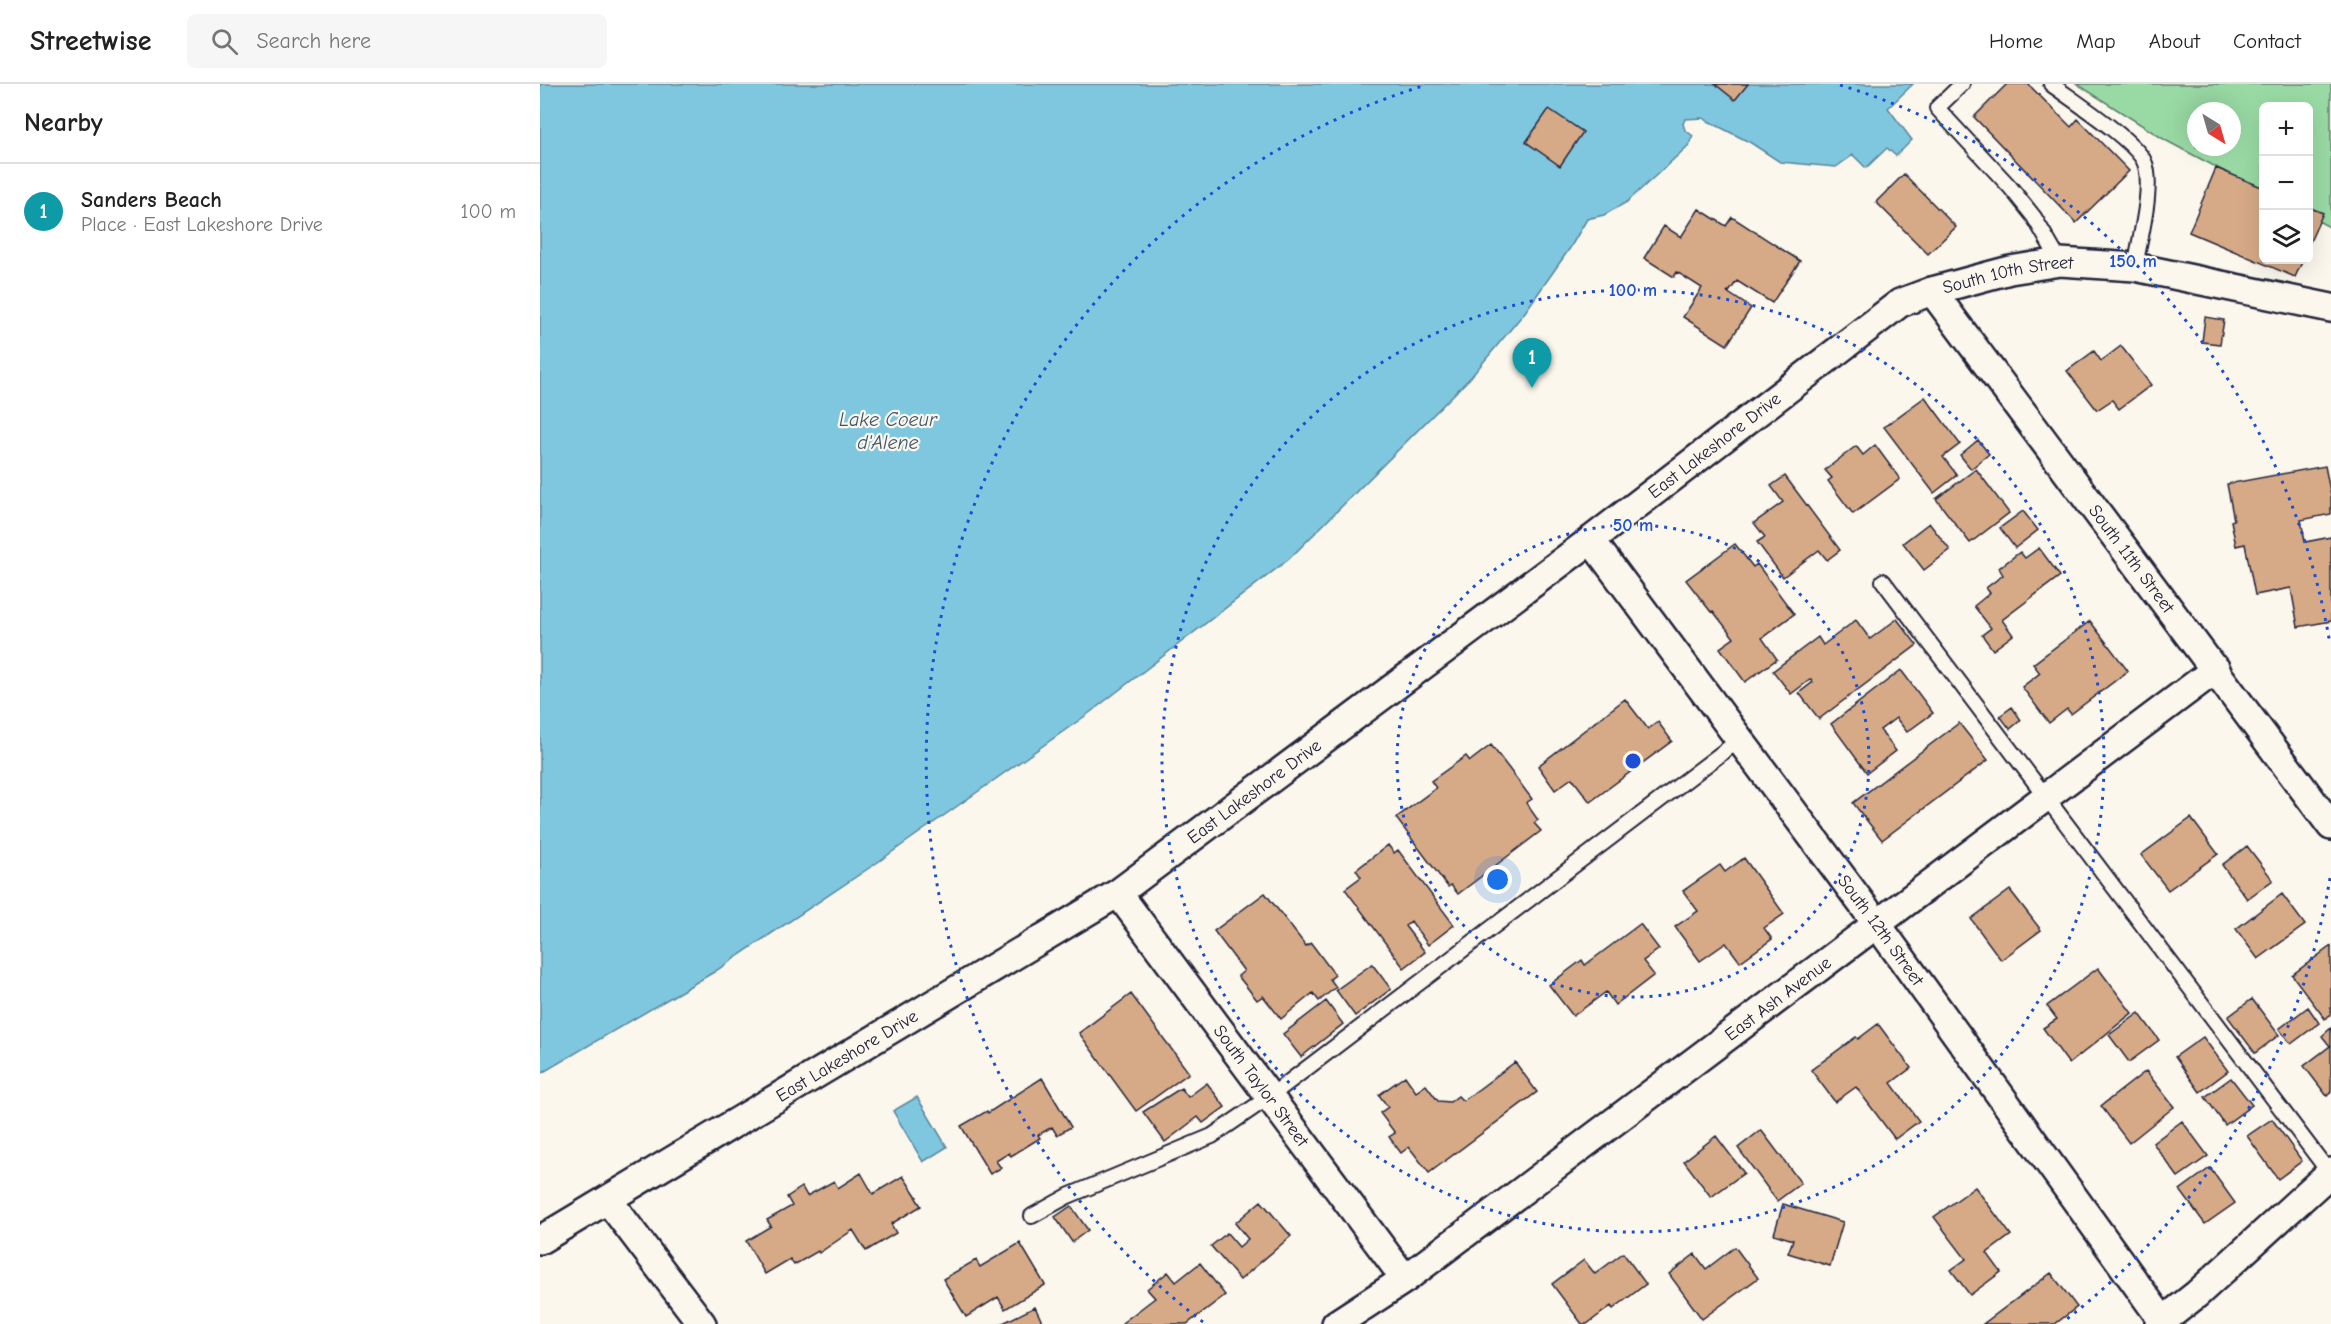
<!DOCTYPE html>
<html lang="en">
<head>
<meta charset="utf-8">
<style>
  body { margin:0; font-family:"Comic Neue",sans-serif; background:#f6f6f6; color:#222 }
  .controls { position:absolute; right:18px; top:18px; display:grid; overflow:hidden; border-radius:9px; box-shadow:0 6px 24px #0002 }
  .controls button { width:54px; height:54px; display:grid; place-items:center; padding:0; border:0; border-bottom:2px solid #e0e0e0; background:#fff; color:#222; font:30px sans-serif }
  .compass { position:absolute; left:1647px; top:18px; width:54px; height:54px; border-radius:50%; background:#fff; box-shadow:0 6px 24px #0002; rotate:143deg }
  .you { position:absolute; left:958px; top:796px; width:21px; height:21px; margin:-15px; border:4px solid #fff; border-radius:50%; background:#1a73e8; box-shadow:0 0 0 9px #1a73e833 }
  .badge { display:grid; place-items:center; width:39px; height:39px; border-radius:50%; background:#b45309; color:#fff; font-size:20px; font-weight:700 }
  .pin { position:absolute; translate:-50% -50px; filter:drop-shadow(0 2px 3px #0008) }
  .pin::after { content:''; position:absolute; top:32px; width:21px; height:18px; background:inherit; clip-path:polygon(0 0,100% 0,50% 100%) }
  .list { margin:0; padding:0; list-style:none }
  h2 { display:flex; justify-content:space-between; align-items:center; height:78px; margin:0; padding:0 24px; font-size:26px }
  h2 small { font-size:20px; font-weight:400; color:#767676 }
  .list li { display:grid; grid-template-columns:39px 1fr auto; gap:18px; align-items:center; box-sizing:border-box; height:96px; padding:0 24px; border-top:2px solid #e0e0e0 }
  .list b { display:block; font-size:22px; white-space:nowrap }
  .list p { margin:0; font-size:20px; white-space:nowrap; color:#767676 }
  .list em { font-size:20px; font-style:normal; color:#767676 }
  .icon { flex:none; width:33px; height:33px; fill:none; stroke:currentColor; stroke-width:2; stroke-linecap:round; stroke-linejoin:round }
  .map { position:relative; flex:none; width:1791px; height:1240px; overflow:hidden }
  header { display:flex; align-items:center; gap:36px; box-sizing:border-box; height:84px; padding:0 30px; background:#fff; border-bottom:2px solid #e0e0e0 }
  header strong { font-size:28px }
  nav { display:flex; gap:33px; margin-inline-start:auto; font-size:21px }
  .search { width:420px; height:54px; background:#f6f6f6; display:flex; align-items:center; gap:15px; box-sizing:border-box; padding:0 21px; border-radius:9px; color:#767676; font-size:22px }
  main { display:flex }
  aside { flex:1; background:#fff }
  .map>svg:first-child { display:block }
  .green { fill:#99daa4; stroke:#5e7e70; stroke-width:1.5; fill-rule:evenodd }
  .water { fill:#7fc7df; stroke:#5a859d; stroke-width:1.5 }
  .building { fill:#d6aa87; stroke:#22223b; stroke-width:1.5 }
  .lines { fill:none; stroke-linecap:round; stroke-linejoin:round }
  .lane-casing { stroke:#22223b; stroke-width:18 }
  .street-casing { stroke:#22223b; stroke-width:32 }
  .lane { stroke:#fbf7ec; stroke-width:14 }
  .street { stroke:#fbf7ec; stroke-width:27 }
  .ring { fill:none; stroke:#1d4ed8; stroke-width:3; stroke-dasharray:3 6 }
  .labels { text-anchor:middle; dominant-baseline:central; stroke-width:4.5; stroke-linejoin:round; paint-order:stroke }
  .street-label { font-size:18px; fill:#22223b; stroke:#fbf7ec }
  .water-label { font-size:20px; font-style:italic; fill:#3e546c; stroke:#fbf7ec }
  .centre { fill:#1d4ed8; stroke:#fbf7ec; stroke-width:3 }
  .ring-label { font-size:18px; text-anchor:middle; font-weight:bold; fill:#1d4ed8; stroke:#fbf7ec; stroke-width:4.5; stroke-linejoin:round; paint-order:stroke }
</style>
</head>
<body>
<header>
<strong>Streetwise</strong>
<div class="search"><svg class="icon" aria-label="search" viewBox="0 0 24 24"><circle cx="10" cy="10" r="6"/><path d="M15 15l6 6"/></svg>Search here</div>
<nav><a>Home</a><a>Map</a><a>About</a><a>Contact</a></nav>
</header>
<main>
<aside>
<h2>Nearby<small></small></h2>
<ul class="list">
<li><span class="badge" style="background:#0f9aa8">1</span><div><b>Sanders Beach</b><p>Place · East Lakeshore Drive</p></div><em>100 m</em></li>
</ul>
</aside>
<div class="map">
<svg width="1791" height="1240" viewBox="0 0 1791 1240">
  <rect width="100%" height="100%" fill="#fbf7ec"/>
  <filter id="ink" filterUnits="userSpaceOnUse"><feTurbulence type="fractalNoise" baseFrequency=".0167" numOctaves="2"/><feDisplacementMap in="SourceGraphic" scale="12" xChannelSelector="R" yChannelSelector="G"/><feConvolveMatrix kernelMatrix="1 2 1 2 8 2 1 2 1" color-interpolation-filters="sRGB"/></filter>
  <g filter="url(#ink)">
    <!-- green -->
    <path class="green" d="M 1537,0 L 1791,0 L 1791,144 L 1769,132 L 1768,22 L 1724,22 L 1723,108 L 1625,56 ZM 1656,27 L 1692,27 L 1692,63 L 1656,63 Z"/>
    <!-- water -->
    <path class="water" d="M 0,0 L 1373,0 L 1348,24 L 1372,56 L 1356,72 L 1347,64 L 1326,84 L 1313,71 L 1296,83 L 1240,78 L 1211,59 L 1170,38 L 1163,34 L 1145,35 L 1143,40 L 1145,46 L 1153,52 L 1148,62 L 1087,118 L 1064,131 L 1047,135 L 1030,164 L 985,228 L 931,293 L 749,475 L 548,630 L 338,778 L 174,888 L 0,990 Z
      M 377,1013 L 407,1063 L 383,1078 L 353,1027 Z"/>
    <!-- building -->
    <path class="building" d="M 1175,0 L 1208,0 L 1195,16 Z
      M 1467,0 L 1488,0 L 1531,43 L 1538,35 L 1589,87 L 1536,139 L 1434,33 Z
      M 1009,25 L 1043,48 L 1020,82 L 986,58 Z
      M 1676,84 L 1724,104 L 1724,176 L 1763,176 L 1755,193 L 1649,148 Z
      M 1364,90 L 1416,143 L 1388,170 L 1336,118 Z
      M 1768,123 L 1783,129 L 1768,162 Z
      M 1159,125 L 1186,142 L 1192,133 L 1260,177 L 1232,219 L 1197,197 L 1189,208 L 1188,207 L 1187,208 L 1211,224 L 1187,261 L 1143,233 L 1162,204 L 1137,188 L 1134,193 L 1104,174 L 1124,142 L 1141,153 Z
      M 1665,233 L 1684,236 L 1680,260 L 1662,258 Z
      M 1581,262 L 1611,301 L 1579,325 L 1572,316 L 1557,326 L 1527,287 L 1554,267 L 1561,277 Z
      M 1385,313 L 1420,360 L 1403,373 L 1417,391 L 1394,409 L 1344,343 Z
      M 1438,356 L 1449,370 L 1431,385 L 1420,371 Z
      M 1335,361 L 1360,395 L 1313,430 L 1288,397 L 1292,394 L 1285,386 L 1316,362 L 1323,371 Z
      M 1785,382 L 1791,412 L 1791,430 L 1761,436 L 1765,458 L 1791,453 L 1791,537 L 1758,543 L 1751,504 L 1715,511 L 1705,460 L 1696,462 L 1691,437 L 1694,436 L 1687,400 Z
      M 1436,385 L 1469,429 L 1430,459 L 1396,415 Z
      M 1245,392 L 1300,466 L 1287,476 L 1279,466 L 1243,493 L 1217,458 L 1225,453 L 1214,439 L 1243,418 L 1231,402 Z
      M 1483,427 L 1498,446 L 1475,464 L 1460,444 Z
      M 1389,439 L 1410,466 L 1384,486 L 1363,459 Z
      M 1195,460 L 1213,483 L 1217,480 L 1254,530 L 1222,554 L 1237,575 L 1205,598 L 1180,564 L 1194,554 L 1173,527 L 1171,528 L 1146,496 Z
      M 1499,464 L 1520,492 L 1462,536 L 1473,551 L 1453,566 L 1442,551 L 1451,544 L 1434,522 L 1450,509 L 1446,504 L 1463,491 L 1459,484 L 1480,468 L 1485,474 Z
      M 1357,535 L 1377,561 L 1279,635 L 1259,609 L 1273,598 L 1271,595 L 1251,610 L 1233,587 L 1278,553 L 1283,561 L 1316,536 L 1330,555 Z
      M 1550,537 L 1588,587 L 1531,630 L 1527,625 L 1509,639 L 1482,603 L 1500,589 L 1493,580 Z
      M 1361,586 L 1393,629 L 1367,648 L 1356,634 L 1340,646 L 1356,667 L 1327,689 L 1291,640 Z
      M 1085,615 L 1108,645 L 1118,638 L 1132,657 L 1050,718 L 1032,694 L 1015,706 L 998,682 Z
      M 1472,623 L 1481,636 L 1470,645 L 1460,632 Z
      M 1419,639 L 1448,676 L 1342,756 L 1313,719 Z
      M 951,661 L 992,715 L 986,719 L 998,736 L 994,739 L 1001,747 L 918,810 L 911,801 L 908,803 L 856,734 L 896,704 L 891,697 L 926,672 L 930,677 Z
      M 1651,734 L 1678,770 L 1628,806 L 1601,771 Z
      M 848,761 L 854,769 L 858,766 L 914,841 L 888,861 L 871,837 L 865,842 L 885,868 L 864,884 L 805,805 L 821,793 L 816,786 Z
      M 1707,762 L 1733,796 L 1707,815 L 1682,781 Z
      M 1204,774 L 1244,830 L 1224,844 L 1232,855 L 1200,878 L 1186,859 L 1160,877 L 1135,843 L 1158,827 L 1143,807 L 1180,781 L 1185,788 Z
      M 1470,806 L 1501,846 L 1461,876 L 1431,835 Z
      M 725,809 L 766,862 L 771,859 L 795,891 L 790,895 L 796,903 L 779,917 L 773,909 L 741,935 L 723,912 L 717,916 L 698,892 L 704,887 L 674,847 Z
      M 1742,810 L 1765,841 L 1718,875 L 1696,845 Z
      M 1100,840 L 1119,865 L 1103,877 L 1114,891 L 1075,921 L 1066,908 L 1033,932 L 1009,901 L 1042,876 L 1045,881 Z
      M 1791,862 L 1791,930 L 1785,935 L 1752,891 Z
      M 832,880 L 851,905 L 815,932 L 796,906 Z
      M 1558,884 L 1592,929 L 1529,980 L 1503,944 L 1517,935 L 1507,922 Z
      M 591,910 L 649,989 L 596,1027 L 539,949 Z
      M 1712,915 L 1739,951 L 1715,969 L 1688,933 Z
      M 786,917 L 803,940 L 761,973 L 743,950 Z
      M 1768,923 L 1779,939 L 1751,960 L 1739,945 Z
      M 1599,929 L 1619,956 L 1589,978 L 1569,951 Z
      M 1338,940 L 1371,984 L 1351,999 L 1379,1037 L 1355,1055 L 1316,1003 L 1295,1018 L 1271,986 L 1316,953 L 1318,955 Z
      M 1791,944 L 1791,1008 L 1787,1012 L 1764,982 L 1790,962 L 1782,952 Z
      M 1663,953 L 1688,987 L 1660,1008 L 1635,973 Z
      M 975,978 L 997,1008 L 889,1089 L 869,1063 L 861,1069 L 849,1053 L 855,1049 L 840,1029 L 848,1023 L 839,1011 L 865,992 L 876,1008 L 886,1001 L 898,1017 L 910,1018 L 918,1012 L 923,1017 Z
      M 1606,987 L 1634,1023 L 1589,1059 L 1561,1022 Z
      M 502,994 L 531,1043 L 517,1051 L 512,1043 L 498,1051 L 500,1054 L 471,1072 L 469,1069 L 456,1077 L 461,1084 L 450,1090 L 421,1042 L 447,1027 L 448,1029 Z
      M 1691,994 L 1712,1021 L 1685,1041 L 1665,1013 Z
      M 667,999 L 685,1023 L 663,1039 L 658,1033 L 625,1058 L 603,1028 L 641,1004 L 648,1013 Z
      M 1732,1035 L 1762,1077 L 1738,1095 L 1707,1052 Z
      M 1642,1037 L 1668,1072 L 1638,1093 L 1613,1059 Z
      M 1221,1046 L 1261,1099 L 1237,1117 L 1198,1064 Z
      M 1176,1052 L 1204,1089 L 1171,1113 L 1144,1077 Z
      M 1670,1084 L 1695,1119 L 1665,1140 L 1640,1106 Z
      M 321,1089 L 333,1110 L 363,1092 L 377,1113 L 376,1114 L 381,1122 L 351,1140 L 356,1149 L 326,1167 L 313,1146 L 279,1169 L 278,1167 L 254,1181 L 250,1175 L 225,1190 L 206,1157 L 231,1142 L 227,1136 L 252,1122 L 247,1113 L 262,1103 L 267,1112 L 294,1097 L 298,1104 Z
      M 1435,1103 L 1471,1151 L 1447,1169 L 1461,1188 L 1430,1211 L 1411,1186 L 1426,1175 L 1394,1133 Z
      M 721,1117 L 751,1152 L 700,1196 L 671,1162 L 687,1149 L 699,1163 L 708,1155 L 695,1139 Z
      M 1243,1120 L 1303,1138 L 1290,1182 L 1248,1169 L 1253,1156 L 1234,1150 Z
      M 531,1122 L 548,1146 L 532,1158 L 515,1133 Z
      M 480,1159 L 505,1201 L 465,1225 L 458,1213 L 426,1233 L 403,1195 L 436,1176 L 440,1183 Z
      M 1195,1163 L 1218,1194 L 1162,1235 L 1129,1190 L 1155,1170 L 1166,1185 Z
      M 1083,1169 L 1106,1200 L 1073,1225 L 1071,1222 L 1047,1240 L 1042,1240 L 1012,1200 L 1044,1176 L 1055,1190 Z
      M 660,1179 L 685,1211 L 647,1240 L 583,1240 L 582,1239 L 615,1214 L 607,1205 L 628,1188 L 636,1198 Z
      M 1511,1189 L 1537,1223 L 1515,1240 L 1443,1240 Z
      M 495,1223 L 503,1240 L 461,1240 Z"/>
    <g class="lines">
      <defs>
        <path id="lane" d="M 1422,0 L 1397,24 L 1470,103 L 1494,133 L 1520,178
          M 1511,0 C 1531,15 1594,56 1604,77 C 1615,100 1599,158 1595,183
          M 1343,497 L 1791,1091
          M 492,1132 L 528,1112 L 672,1052 L 729,1013 L 1199,656"/>
        <g id="street">
          <path id="s1" d="M 1392,207 L 1791,742"/>
          <path id="s2" d="M 1051,456 L 1337,840 L 1625,1240"/>
          <path id="s3" d="M 578,809 L 865,1195"/>
          <path d="M 68,1116 L 162,1240"/>
          <path id="s4" d="M 0,1156 L 578,809 L 1051,456 L 1360,219 L 1392,207 L 1470,186 L 1520,178 L 1595,183 L 1791,224"/>
          <path id="s5" d="M 796,1240 L 865,1195 L 1676,585"/>
          <path d="M 1619,1240 L 1657,1210 L 1791,1088"/>
        </g>
      </defs>
      <!-- lane casing -->
      <use href="#lane" class="lane-casing"/>
      <!-- street casing -->
      <use href="#street" class="street-casing"/>
      <!-- lane -->
      <use href="#lane" class="lane"/>
      <!-- street -->
      <use href="#street" class="street"/>
    </g>
  </g>
  <!-- distance rings -->
  <g class="ring">
    <circle cx="1093" cy="677" r="236"/>
    <circle cx="1093" cy="677" r="471"/>
    <path d="M1790 794A707 707 0 0 1 1523 1238M663 1238A707 707 0 0 1 886 1M1300 1A707 707 0 0 1 1790 560"/>
  </g>
  <g class="labels">
    <!-- street labels -->
    <g class="street-label">
      <text stroke="none"><textPath href="#s4" startOffset="1766">South 10th Street</textPath></text>
      <text stroke="none"><textPath href="#s4" startOffset="1420">East Lakeshore Drive</textPath></text>
      <text stroke="none"><textPath href="#s1" startOffset="334">South 11th Street</textPath></text>
      <text stroke="none"><textPath href="#s4" startOffset="844">East Lakeshore Drive</textPath></text>
      <text stroke="none"><textPath href="#s2" startOffset="486">South 12th Street</textPath></text>
      <text stroke="none"><textPath href="#s5" startOffset="549">East Ash Avenue</textPath></text>
      <text stroke="none"><textPath href="#s4" startOffset="358">East Lakeshore Drive</textPath></text>
      <text stroke="none"><textPath href="#s3" startOffset="240">South Taylor Street</textPath></text>
    </g>
    <!-- water labels -->
    <g class="water-label">
      <text x="348" y="335">Lake Coeur<tspan x="348" dy="23">d'Alene</tspan></text>
    </g>
  </g>
  <circle cx="1093" cy="677" r="9" class="centre"/>
  <g class="ring-label">
    <text x="1593" y="183">150 m</text>
    <text x="1093" y="212">100 m</text>
    <text x="1093" y="447">50 m</text>
  </g>
</svg>
<div class="controls">
<button>+</button>
<button>−</button>
<button><svg class="icon" aria-label="layers" viewBox="0 0 24 24"><path d="M12 4l9 5-9 5-9-5zM3 14l9 5 9-5"/></svg></button>
</div>
<svg class="compass" viewBox="-18 -18 36 36"><path d="M0-13l5 13h-10z" fill="#e53935"/><path d="M0 13l5-13h-10z" fill="#767676"/></svg>
<div class="you"></div>
<div class="pin badge" style="left:992px;top:304px;background:#0f9aa8">1</div>
</div>
</main>
</body>
</html>
